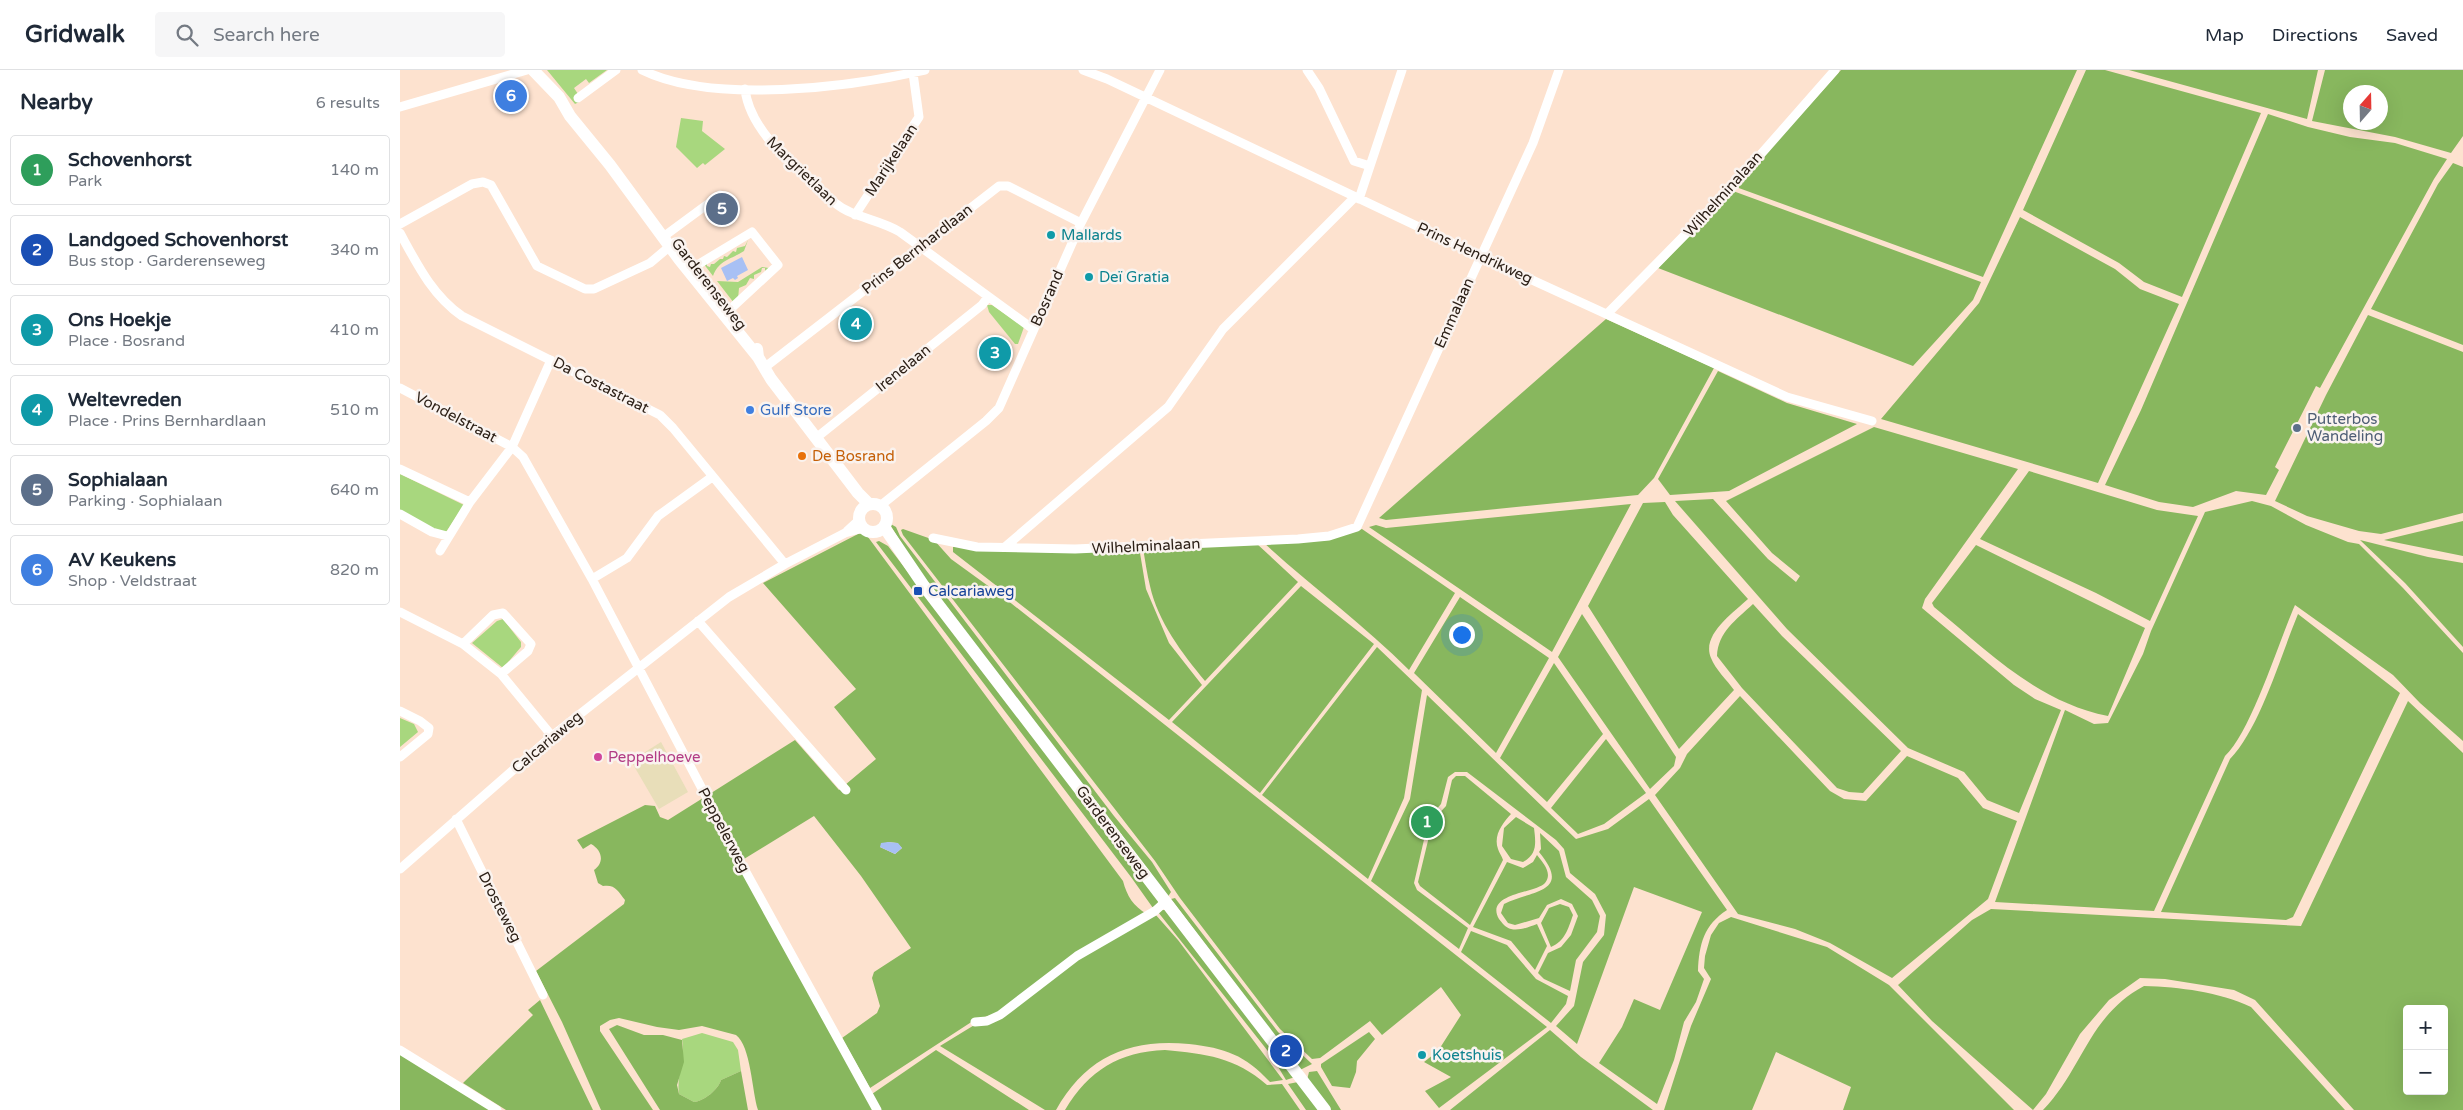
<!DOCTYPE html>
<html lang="en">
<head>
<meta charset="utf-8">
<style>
  body { margin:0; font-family:"Varela Round",sans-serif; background:#f6f6f7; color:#1f2937 }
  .controls { position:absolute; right:15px; bottom:15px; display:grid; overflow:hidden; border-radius:5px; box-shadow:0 5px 20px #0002 }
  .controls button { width:45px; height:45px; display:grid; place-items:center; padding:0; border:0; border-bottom:1px solid #e0e1e3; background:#fff; color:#1f2937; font:25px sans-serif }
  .compass { position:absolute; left:1943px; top:15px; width:45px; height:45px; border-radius:50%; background:#fff; box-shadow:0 5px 20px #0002; rotate:20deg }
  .you { position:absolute; left:1061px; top:564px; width:18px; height:18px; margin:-12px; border:4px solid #fff; border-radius:50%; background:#1a73e8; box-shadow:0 0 0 8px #1a73e833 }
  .badge { display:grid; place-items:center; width:32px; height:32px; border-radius:50%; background:#1a73e8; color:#fff; font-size:16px; font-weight:700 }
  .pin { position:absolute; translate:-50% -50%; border:2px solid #fff; box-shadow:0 1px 5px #0006 }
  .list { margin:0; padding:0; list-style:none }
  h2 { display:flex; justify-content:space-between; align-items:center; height:65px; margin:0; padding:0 20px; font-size:21px }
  h2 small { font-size:16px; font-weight:400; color:#747a83 }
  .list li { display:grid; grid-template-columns:32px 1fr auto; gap:15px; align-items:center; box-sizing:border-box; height:70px; margin:0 10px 10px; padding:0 10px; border:1px solid #e0e1e3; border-radius:5px }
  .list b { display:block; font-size:19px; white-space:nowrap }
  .list p { margin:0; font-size:16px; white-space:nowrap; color:#747a83 }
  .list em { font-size:16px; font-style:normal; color:#747a83 }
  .icon { flex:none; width:28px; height:28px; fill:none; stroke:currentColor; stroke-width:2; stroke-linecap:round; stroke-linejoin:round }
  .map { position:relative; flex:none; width:2063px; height:1040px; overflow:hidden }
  header { display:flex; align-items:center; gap:30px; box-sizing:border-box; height:70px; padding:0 25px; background:#fff; border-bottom:1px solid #e0e1e3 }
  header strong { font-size:24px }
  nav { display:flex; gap:28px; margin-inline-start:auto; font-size:18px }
  .search { width:350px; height:45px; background:#f6f6f7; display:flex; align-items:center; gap:12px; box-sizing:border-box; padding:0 18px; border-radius:5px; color:#747a83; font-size:19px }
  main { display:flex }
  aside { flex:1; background:#fff }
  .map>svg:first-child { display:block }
  .green { fill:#a8d77e }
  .forest { fill:#88b75e; fill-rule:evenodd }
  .sand { fill:#e8deb9 }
  .water { fill:#a8c0f4 }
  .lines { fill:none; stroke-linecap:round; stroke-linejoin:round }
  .minor { stroke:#fff; stroke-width:9 }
  .secondary { stroke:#fff; stroke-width:12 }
  .culture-dot { fill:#0f9aa8; stroke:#faf3ef; stroke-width:2 }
  .shop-dot { fill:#3f7fe0; stroke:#faf3ef; stroke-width:2 }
  .service-dot { fill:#5c6f8a; stroke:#faf3ef; stroke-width:2 }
  .food-dot { fill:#e8710a; stroke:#faf3ef; stroke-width:2 }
  .transit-dot { fill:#1a4fb4; stroke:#faf3ef; stroke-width:2 }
  .hotel-dot { fill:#d1479c; stroke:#faf3ef; stroke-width:2 }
  .labels { text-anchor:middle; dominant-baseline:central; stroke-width:5; stroke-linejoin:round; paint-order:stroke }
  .street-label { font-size:15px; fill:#2d2118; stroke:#faf3ef }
  .culture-label { font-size:15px; fill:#0d838f; stroke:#faf3ef; text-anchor:start }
  .shop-label { font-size:15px; fill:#366cbe; stroke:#faf3ef; text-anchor:start }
  .service-label { font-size:15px; fill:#4e5e75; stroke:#faf3ef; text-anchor:start }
  .food-label { font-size:15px; fill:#c56008; stroke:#faf3ef; text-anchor:start }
  .transit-label { font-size:15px; fill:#164399; stroke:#faf3ef; text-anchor:start }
  .hotel-label { font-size:15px; fill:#b23c85; stroke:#faf3ef; text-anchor:start }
</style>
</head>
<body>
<header>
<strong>Gridwalk</strong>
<div class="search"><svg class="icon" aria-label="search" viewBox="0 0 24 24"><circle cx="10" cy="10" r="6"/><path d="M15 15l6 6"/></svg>Search here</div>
<nav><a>Map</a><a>Directions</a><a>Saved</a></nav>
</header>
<main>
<aside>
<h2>Nearby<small>6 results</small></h2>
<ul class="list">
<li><span class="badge" style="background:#2e9e5b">1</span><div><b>Schovenhorst</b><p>Park</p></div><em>140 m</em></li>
<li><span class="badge" style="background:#1a4fb4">2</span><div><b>Landgoed Schovenhorst</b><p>Bus stop · Garderenseweg</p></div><em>340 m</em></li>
<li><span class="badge" style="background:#0f9aa8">3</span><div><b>Ons Hoekje</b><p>Place · Bosrand</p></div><em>410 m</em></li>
<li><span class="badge" style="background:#0f9aa8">4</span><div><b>Weltevreden</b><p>Place · Prins Bernhardlaan</p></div><em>510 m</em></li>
<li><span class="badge" style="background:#5c6f8a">5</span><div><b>Sophialaan</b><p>Parking · Sophialaan</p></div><em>640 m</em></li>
<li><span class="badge" style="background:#3f7fe0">6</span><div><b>AV Keukens</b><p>Shop · Veldstraat</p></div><em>820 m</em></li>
</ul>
</aside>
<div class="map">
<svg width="2063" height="1040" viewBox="0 0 2063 1040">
  <rect width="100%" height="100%" fill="#fde2cf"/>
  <!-- green -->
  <path class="green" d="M 147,0 L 207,0 L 189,13 L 186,9 L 174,18 L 178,24 L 179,32 L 175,34 Z
    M 281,48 L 303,51 L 302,61 L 325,79 L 305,95 L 303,93 L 297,98 L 276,77 Z
    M 348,170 L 344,181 C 330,190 319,190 313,206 L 303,193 L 307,193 L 307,196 L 310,197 L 311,194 L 314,194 L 320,189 L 323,189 L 324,186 L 327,187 L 333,181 L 336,182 L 337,178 L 345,176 Z
    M 362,197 L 369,198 L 365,201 L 365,198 L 362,198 L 361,202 L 354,205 L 354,209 L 350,208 L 346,215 L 339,218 L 338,229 L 334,233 L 317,211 L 338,212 Z
    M 587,235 L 592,235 L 624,257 L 618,274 L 615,274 L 589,242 Z
    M 0,404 L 64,435 L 46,462 L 34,459 L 0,440 Z
    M 103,549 L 121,572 L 121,577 L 103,598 L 72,573 L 97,551 Z
    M 0,648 L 14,654 L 18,662 L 0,677 Z
    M 302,963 L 333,972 L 338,980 L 341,1001 L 321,1010 C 318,1020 304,1031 294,1032 L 279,1024 C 276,1006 286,988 282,969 Z"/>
  <!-- forest -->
  <path class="forest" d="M 1441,0 L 1677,0 L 1583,207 L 1336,117 Z
    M 1686,0 L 1705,0 L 1861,43 L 1782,227 L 1744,212 L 1719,193 L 1623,140 Z
    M 1729,0 L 1918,0 L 1907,49 Z
    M 1925,0 L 2063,0 L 2063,66 L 2051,83 L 1995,67 L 1912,51 ZM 1980,22 L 1980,52 L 1950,52 L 1950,22 Z
    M 1868,44 L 1908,57 L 1950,67 L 1995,73 L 2047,89 L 2034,109 L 1920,318 L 1916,316 L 1875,397 L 1879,400 L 1866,425 L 1836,421 L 1793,437 L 1759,432 L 1705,415 L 1741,340 Z
    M 2053,93 L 2063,97 L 2063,275 L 1971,239 L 2038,114 Z
    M 1333,121 L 1581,212 L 1573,230 L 1513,296 L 1258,198 Z
    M 1620,147 L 1715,199 L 1740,219 L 1779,234 L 1698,413 L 1481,349 L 1579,233 Z
    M 1968,245 L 2063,282 L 2063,443 L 1981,464 L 1959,461 L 1907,446 L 1875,431 L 1926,325 Z
    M 1206,249 L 1314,298 L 1254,408 L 1238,425 L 986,450 L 979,448 Z
    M 1318,301 L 1387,333 L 1457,354 L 1329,421 L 1270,425 L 1258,409 Z
    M 1474,357 L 1618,399 L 1525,529 L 1522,538 L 1614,615 L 1635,629 L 1661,640 L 1619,743 L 1587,730 L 1564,702 L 1508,678 L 1387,559 L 1275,431 L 1313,429 L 1368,489 L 1396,512 L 1400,506 L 1372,483 L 1326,431 Z
    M 1629,401 L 1757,440 L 1798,446 L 1750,551 L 1696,523 L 1580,469 Z
    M 1852,431 L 1871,436 L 1906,455 L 1948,472 L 1959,474 L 2003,518 L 2063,583 L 2063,671 L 2020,633 L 1993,605 L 1895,535 C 1879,571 1851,662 1825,686 L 1754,841 L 1595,832 L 1665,640 L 1694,654 L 1708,653 L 1743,584 L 1751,561 L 1805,442 Z
    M 1265,432 L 1273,445 L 1348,529 C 1333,543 1301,565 1311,588 C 1315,599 1327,610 1334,620 L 1279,679 L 1188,536 L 1243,433 Z
    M 1231,434 L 1152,582 L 969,457 L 976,455 L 986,458 Z
    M 2063,451 L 2063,486 L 1984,470 Z
    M 489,453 L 496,457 L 500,466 L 714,746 L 752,792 L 771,822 L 767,828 L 521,505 Z
    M 503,459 L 534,470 L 551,489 L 602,526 L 1147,957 L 1039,1038 L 1025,1021 L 1051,1007 L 1024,992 L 1038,981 L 1061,945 L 1041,917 L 982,965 L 970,951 L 920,988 L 912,989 L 880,959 L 780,828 L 755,791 L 503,465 L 501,460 Z
    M 962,459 L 1055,523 L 1009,600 C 963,554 911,516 864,473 L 929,470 Z
    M 465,463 L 723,811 C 727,826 733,836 747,844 L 671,887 L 600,943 L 576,949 L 470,1018 L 442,968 L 477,943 L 480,936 L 472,908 L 474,902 L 511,878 L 461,806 L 414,746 L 344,789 L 308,725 L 395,670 L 439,720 L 476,689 L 434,637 L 456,619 L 363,513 L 458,464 ZM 488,772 L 497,773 L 502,778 L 495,784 L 480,777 Z
    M 1960,470 L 2028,487 L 2063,493 L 2063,577 L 2005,513 Z
    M 479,471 L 488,476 L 759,830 L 757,835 L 753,838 L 731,807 L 476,472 Z
    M 856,473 L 898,512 L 805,611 C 782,583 758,552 750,516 C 747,504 745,490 743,478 Z
    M 1576,475 L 1745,558 L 1708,646 C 1637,632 1588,581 1534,537 L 1532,533 Z
    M 556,476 L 739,477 L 746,519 L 769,573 L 802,615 L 769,650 L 553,482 L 553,477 Z
    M 901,516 L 974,574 L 860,723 L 772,652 Z
    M 1060,527 L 1149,588 L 1096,683 L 1014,603 Z
    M 1353,534 L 1382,566 L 1501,681 L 1463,723 L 1449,722 L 1437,718 L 1342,618 L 1317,586 C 1318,562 1336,550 1353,534 Z
    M 1182,544 L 1276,687 L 1274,696 L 1250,719 L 1158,587 Z
    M 1898,544 L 2000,623 L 1893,847 L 1886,850 L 1761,842 L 1830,689 C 1860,658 1881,585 1898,544 Z
    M 977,577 L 1022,620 L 1004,728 L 968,809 L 862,725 Z
    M 1154,593 L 1203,664 L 1147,732 L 1100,688 Z
    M 1027,625 L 1176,769 L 1208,759 L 1249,729 L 1327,840 C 1304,855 1299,874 1298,901 L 1304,909 L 1296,932 L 1284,952 L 1274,990 L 1257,1034 L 1199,993 L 1222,957 L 1234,929 L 1260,940 L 1302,842 L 1234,817 L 1177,974 L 1156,956 L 1174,936 L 1183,892 L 1204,865 L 1206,845 L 1195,824 L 1170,803 L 1164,779 L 1156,770 L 1067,702 L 1055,702 L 1048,707 L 1041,734 L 1029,748 L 1014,813 L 1017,820 L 1068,858 L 1059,879 L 971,811 L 1010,729 Z
    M 1340,626 L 1430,721 L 1444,729 L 1466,731 L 1507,686 L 1558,708 L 1583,738 L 1617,751 L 1588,829 L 1492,908 L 1430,873 L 1395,859 L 1338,844 L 1255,725 L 1280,698 L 1287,684 Z
    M 2008,631 L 2063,683 L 2063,1040 L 1954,1040 L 1855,930 L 1834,920 L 1765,909 L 1740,908 L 1709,930 L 1680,964 L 1646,1024 L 1633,1040 L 1532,951 L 1498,915 L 1572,850 L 1591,839 L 1901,856 ZM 2007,939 L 2044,939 L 2044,1021 L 2007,1021 Z
    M 1206,669 L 1246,723 L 1204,754 L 1178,764 L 1151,738 Z
    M 1056,706 L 1065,706 L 1111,744 C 1103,753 1093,765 1098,779 C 1099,783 1102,786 1103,790 L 1070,855 L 1020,816 L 1018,812 L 1033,750 L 1046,736 L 1052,710 Z
    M 303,728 L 473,1040 L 358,1040 C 352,1022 351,976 336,965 L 302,956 L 279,960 L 257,957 L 219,948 L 210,950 L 200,956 L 200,961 L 253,1040 L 201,1040 L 162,952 L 136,901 L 224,834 L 225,830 C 218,821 215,814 203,816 L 198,813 L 194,800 C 205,792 202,780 191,774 L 183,779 L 177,770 L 245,735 L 255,736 L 260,747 L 268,750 Z
    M 1116,747 L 1134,758 C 1136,774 1137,784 1123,792 L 1111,789 L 1102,776 L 1104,758 Z
    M 1140,763 L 1159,781 L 1166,807 L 1192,830 L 1200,846 L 1197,862 L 1176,890 L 1170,921 L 1144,909 L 1138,903 L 1148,883 L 1161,877 L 1171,865 L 1178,846 L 1172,834 L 1161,829 L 1147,835 L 1139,848 L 1115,855 L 1108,853 L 1101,843 L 1104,834 C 1132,820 1173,823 1139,782 L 1141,779 Z
    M 1137,785 C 1143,793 1153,803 1145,813 C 1137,823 1084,823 1099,849 C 1102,853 1106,858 1111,859 C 1119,861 1129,857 1137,854 L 1147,876 L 1135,900 L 1111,871 L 1073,857 L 1107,792 L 1123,798 L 1133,792 Z
    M 775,828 L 878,962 L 912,994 L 900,1000 L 771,829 Z
    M 1160,834 L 1169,837 L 1173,845 C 1168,859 1165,871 1151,877 L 1141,853 L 1149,838 Z
    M 760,840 L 766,840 L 895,1007 L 886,1010 L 871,985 L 758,842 Z
    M 755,844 L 778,870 L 883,1010 L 870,1012 C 845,985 825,978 789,974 C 729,968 686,987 656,1040 L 645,1040 L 540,976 L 576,954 L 588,954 L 676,889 Z
    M 1331,847 L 1427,877 L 1489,915 L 1614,1040 L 1443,1040 L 1451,1017 L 1376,982 L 1352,1040 L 1264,1040 L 1291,956 L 1311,909 L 1304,898 L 1305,886 L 1311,865 L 1319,853 Z
    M 1071,861 L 1107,875 L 1136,909 L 1168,926 L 1166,934 L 1151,953 L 1061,882 Z
    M 1744,916 C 1780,917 1819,922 1851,937 L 1945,1040 L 1643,1040 C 1683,999 1688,946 1744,916 Z
    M 140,930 L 193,1040 L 106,1040 L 63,1013 L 133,945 L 128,940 Z
    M 217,955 L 244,965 L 263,965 L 282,970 L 284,992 L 277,1015 L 279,1024 L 294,1032 C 304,1031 318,1020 321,1010 L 341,1001 L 348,1040 L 260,1040 L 209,959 Z
    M 1150,960 L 1181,987 L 1253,1040 L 1050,1040 Z
    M 969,962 L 975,969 L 957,991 L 956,1002 L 950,1018 L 932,1016 L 921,997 L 921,994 Z
    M 536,980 L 629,1040 L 481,1040 L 472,1024 Z
    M 765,980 C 806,984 835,987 867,1015 L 882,1014 L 900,1040 L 665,1040 C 689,1000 719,982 765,980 Z
    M 0,984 L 93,1040 L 0,1040 Z
    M 917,1001 L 941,1040 L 930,1040 L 907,1010 L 909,1002 Z
    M 898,1012 L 919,1040 L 906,1040 L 888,1014 Z"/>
  <!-- sand -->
  <path class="sand" d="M 261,672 L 288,722 L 259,739 L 231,691 Z"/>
  <!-- water -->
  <path class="water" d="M 342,187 L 348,200 L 337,206 L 338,208 L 335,210 L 333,208 L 327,211 L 321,198 Z
    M 488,772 L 498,773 L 502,778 L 495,784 L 480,777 L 481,773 Z"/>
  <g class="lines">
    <!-- minor -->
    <path class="minor" d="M 242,0 C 313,35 450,17 525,0
      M 683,0 L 707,9 L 1080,186 L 1387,327 L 1472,351
      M 907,0 L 919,18 L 954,91 L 970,96
      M 345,19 C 350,65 403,103 435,133 C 453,148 479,149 500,162 L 633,259
      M 178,28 L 216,0
      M 0,37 L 127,0
      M 959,129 L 1002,0
      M 455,145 L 519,47 L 513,3
      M 0,154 L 72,114 L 83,112 L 91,115 L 137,196 L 185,219 L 194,219 L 250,193 L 275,172
      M 0,163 C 17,194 32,225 62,246 L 260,345 L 273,358 L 385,494
      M 263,167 L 320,125
      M 289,200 L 352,162 L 378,195 L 324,245
      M 1207,244 L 1332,117 L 1435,0
      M 364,298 L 599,116 L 608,116 L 681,153
      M 0,318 L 112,377 L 123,387 L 192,509 L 341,793 L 477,1040
      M 416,368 L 582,235 L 588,227
      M 0,399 L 70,432
      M 480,436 L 586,351 L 599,338 L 681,153 L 760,0
      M 0,444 L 32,462 L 47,466
      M 447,461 L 459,450
      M 533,468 L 577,477 L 675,479 L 898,469 L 929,466 L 957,457 L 1133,73 L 1159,0
      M 605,477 L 768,337 L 823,259 L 955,127
      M 40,481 L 70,432 L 112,377 L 151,290
      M 192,509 L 227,488 L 258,446 L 312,407
      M 0,542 L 63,574
      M 298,551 L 446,720
      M 101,604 L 128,581 L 131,574 L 103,543 L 93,545 L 63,574 L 101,604 L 152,666
      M 0,641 L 20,651 L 29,658 L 28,664 L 0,687
      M 56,749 L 143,925
      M 0,799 L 152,666 L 329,527 L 385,494 L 445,463 L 463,458
      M 575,952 L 587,951 L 600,945 L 677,886 L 755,841 L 765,832
      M 0,980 L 97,1040"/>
    <!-- secondary -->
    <path class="secondary" d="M 133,0 L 159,27 L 170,46 L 210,95 L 279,189 L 358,287
      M 357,279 L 358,287 L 371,309 L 458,423 L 469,434
      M459 448a14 14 0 1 1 28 0a14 14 0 1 1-28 0Z
      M 484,457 L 524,516 L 925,1040"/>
  </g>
  <!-- markers -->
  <g class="culture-dot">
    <circle cx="651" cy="165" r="5"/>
    <circle cx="689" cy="207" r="5"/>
    <circle cx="1022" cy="985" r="5"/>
  </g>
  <circle class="shop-dot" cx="350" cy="340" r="5"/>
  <circle class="service-dot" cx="1897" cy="358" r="5"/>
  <circle class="food-dot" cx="402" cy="386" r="5"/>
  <rect class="transit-dot" x="513" y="516" width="10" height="10" rx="2.5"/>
  <circle class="hotel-dot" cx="198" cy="687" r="5"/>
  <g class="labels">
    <!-- street labels -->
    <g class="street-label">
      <text transform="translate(491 90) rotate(-57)">Marijkelaan</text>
      <text transform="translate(402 101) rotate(44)">Margrietlaan</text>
      <text transform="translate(1323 124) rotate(-48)">Wilhelminalaan</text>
      <text transform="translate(517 179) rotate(-38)">Prins Bernhardlaan</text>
      <text transform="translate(1075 183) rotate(25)">Prins Hendrikweg</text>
      <text transform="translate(309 214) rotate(52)">Garderenseweg</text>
      <text transform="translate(647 228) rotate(-66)">Bosrand</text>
      <text transform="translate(1054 243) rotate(-66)">Emmalaan</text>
      <text transform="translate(503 298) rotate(-39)">Irenelaan</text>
      <text transform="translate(201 315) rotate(27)">Da Costastraat</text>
      <text transform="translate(56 347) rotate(28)">Vondelstraat</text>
      <text transform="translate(746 476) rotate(-3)">Wilhelminalaan</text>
      <text transform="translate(147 672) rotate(-40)">Calcariaweg</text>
      <text transform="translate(324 760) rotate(62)">Peppelerweg</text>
      <text transform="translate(713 762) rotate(53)">Garderenseweg</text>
      <text transform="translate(100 837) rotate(63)">Drosteweg</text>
    </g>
    <!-- culture labels -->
    <g class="culture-label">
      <text x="661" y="165">Mallards</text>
      <text x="699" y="207">Deï Gratia</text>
      <text x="1032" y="985">Koetshuis</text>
    </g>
    <!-- shop labels -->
    <g class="shop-label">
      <text x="360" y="340">Gulf Store</text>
    </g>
    <!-- service labels -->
    <g class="service-label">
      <text x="1907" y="349">Putterbos<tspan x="1907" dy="17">Wandeling</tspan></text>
    </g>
    <!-- food labels -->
    <g class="food-label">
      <text x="412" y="386">De Bosrand</text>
    </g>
    <!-- transit labels -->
    <g class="transit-label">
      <text x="528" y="521">Calcariaweg</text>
    </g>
    <!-- hotel labels -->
    <g class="hotel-label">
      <text x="208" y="687">Peppelhoeve</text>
    </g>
  </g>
</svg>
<div class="controls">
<button>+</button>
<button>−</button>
</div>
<svg class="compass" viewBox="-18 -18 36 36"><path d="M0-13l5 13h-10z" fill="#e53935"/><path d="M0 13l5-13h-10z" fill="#747a83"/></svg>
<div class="you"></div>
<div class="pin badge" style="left:1027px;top:752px;background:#2e9e5b">1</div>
<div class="pin badge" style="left:886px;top:981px;background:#1a4fb4">2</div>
<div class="pin badge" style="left:595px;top:283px;background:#0f9aa8">3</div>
<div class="pin badge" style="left:456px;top:254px;background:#0f9aa8">4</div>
<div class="pin badge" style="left:322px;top:139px;background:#5c6f8a">5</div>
<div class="pin badge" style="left:111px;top:26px;background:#3f7fe0">6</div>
</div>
</main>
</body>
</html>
